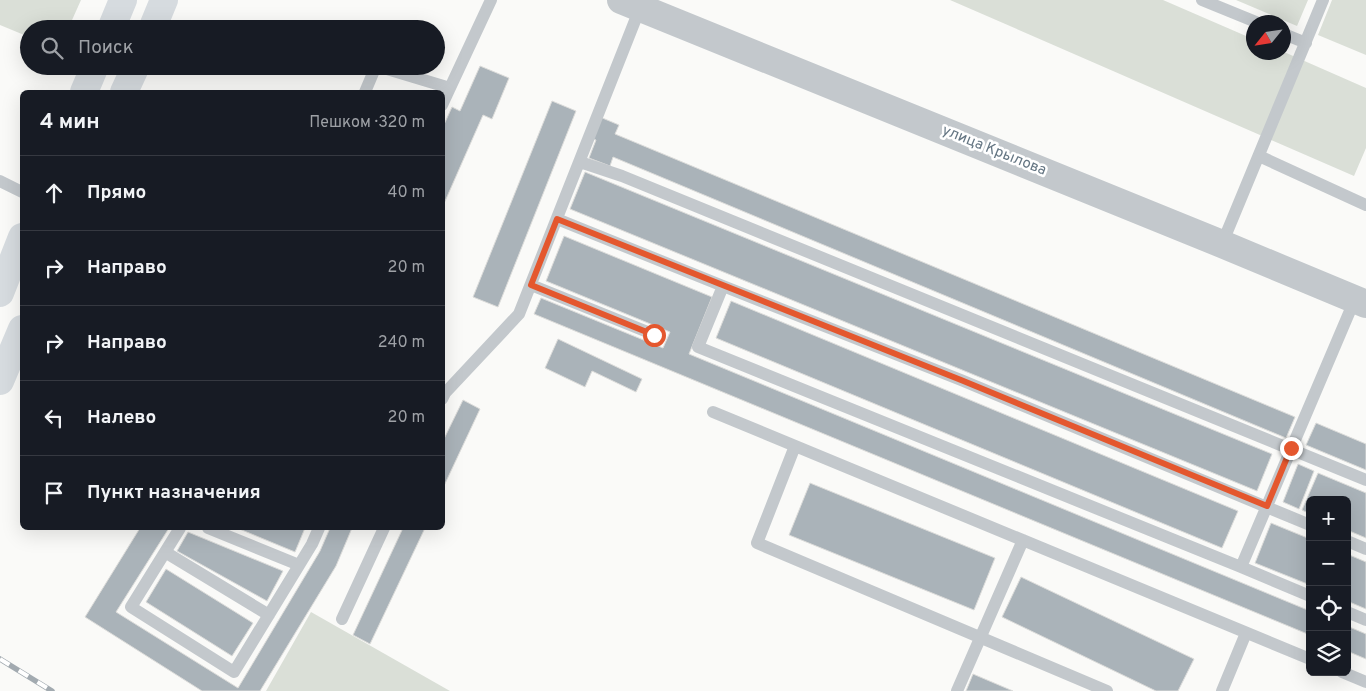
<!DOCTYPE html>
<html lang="ru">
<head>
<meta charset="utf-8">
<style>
  body { margin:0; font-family:Overpass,sans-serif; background:#242831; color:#f1f3f6 }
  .controls { position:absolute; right:15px; bottom:15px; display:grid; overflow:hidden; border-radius:8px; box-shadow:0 5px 20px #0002 }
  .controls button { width:45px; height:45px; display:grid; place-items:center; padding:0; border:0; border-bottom:1px solid #363941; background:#171b24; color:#f1f3f6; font:25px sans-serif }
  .compass { position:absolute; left:1246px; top:15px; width:45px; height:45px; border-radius:50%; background:#171b24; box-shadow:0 5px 20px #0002; rotate:240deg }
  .stop { position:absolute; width:15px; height:15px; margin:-11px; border:4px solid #e4572e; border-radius:50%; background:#fff }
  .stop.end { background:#e4572e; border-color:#fff; box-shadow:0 1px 5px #0008 }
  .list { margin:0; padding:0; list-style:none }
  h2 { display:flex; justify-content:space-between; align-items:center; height:65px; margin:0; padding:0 20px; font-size:21px }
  h2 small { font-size:16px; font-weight:400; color:#9ea1a6 }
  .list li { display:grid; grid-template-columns:32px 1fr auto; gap:15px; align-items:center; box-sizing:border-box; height:75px; padding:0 20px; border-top:1px solid #363941 }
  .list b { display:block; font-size:19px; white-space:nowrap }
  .list em { font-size:16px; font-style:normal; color:#9ea1a6 }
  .icon { flex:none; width:28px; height:28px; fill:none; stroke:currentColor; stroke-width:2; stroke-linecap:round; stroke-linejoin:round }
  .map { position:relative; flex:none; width:1366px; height:691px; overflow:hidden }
  .search { position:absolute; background:#171b24; box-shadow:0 5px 20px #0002; left:20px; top:20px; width:425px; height:55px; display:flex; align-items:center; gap:12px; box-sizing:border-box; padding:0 18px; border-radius:28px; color:#9ea1a6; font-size:19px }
  .panel { position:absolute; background:#171b24; box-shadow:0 5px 20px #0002; left:20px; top:90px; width:425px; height:440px; border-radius:8px }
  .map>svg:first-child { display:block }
  .green { fill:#dadfd7 }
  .building { fill:#aab3b9; stroke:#dcdcda }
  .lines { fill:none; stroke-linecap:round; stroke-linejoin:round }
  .service { stroke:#c3c8cc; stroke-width:12 }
  .tertiary { stroke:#c3c8cc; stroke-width:28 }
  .primary { stroke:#d6dbdf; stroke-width:28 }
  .rail-casing { stroke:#a2aab0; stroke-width:5.5 }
  .rail { stroke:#fff; stroke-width:4; stroke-dasharray:11; stroke-linecap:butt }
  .route { stroke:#e4572e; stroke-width:6 }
  .labels { text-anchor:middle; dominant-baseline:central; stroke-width:5; stroke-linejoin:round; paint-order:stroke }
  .street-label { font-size:15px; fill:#657683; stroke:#fff }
</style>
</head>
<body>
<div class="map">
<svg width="1366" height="691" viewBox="0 0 1366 691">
  <rect width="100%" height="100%" fill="#fafaf8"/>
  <!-- green -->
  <path class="green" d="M 0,0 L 81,0 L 68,29 L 29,29 L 29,37 L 0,25 Z
    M 950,0 L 1163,0 L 1253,39 L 1254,52 L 1284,52 L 1366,88 L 1366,148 L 1354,176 Z
    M 1236,0 L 1308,0 L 1297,26 Z
    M 1332,0 L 1366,0 L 1366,55 L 1318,35 Z
    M 311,612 L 450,691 L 266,691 Z"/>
  <!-- building -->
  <path class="building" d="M 480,66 L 509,78 L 492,119 L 483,115 L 442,208 L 442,129 L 452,107 L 460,111 Z
    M 552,101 L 576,111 L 498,307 L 473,297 Z
    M 600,117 L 619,125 L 615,134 L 1295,417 L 1286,438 L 613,157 L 610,166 L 589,158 L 596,140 L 591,138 Z
    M 585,172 L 1272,454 L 1257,491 L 570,209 Z
    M 564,236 L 712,297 L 689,354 L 1310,611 L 1310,635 L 534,314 L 541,298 L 663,348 L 670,332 L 546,281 Z
    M 731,301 L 1238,511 L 1222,548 L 716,338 Z
    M 558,339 L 642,379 L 636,392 L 592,371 L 585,387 L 545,368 Z
    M 463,400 L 480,409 L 442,490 L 442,443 Z
    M 1316,423 L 1366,444 L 1366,470 L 1306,445 Z
    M 1298,464 L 1314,471 L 1299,509 L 1283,502 Z
    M 1318,473 L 1366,493 L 1366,538 L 1347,530 L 1347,500 L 1310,500 L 1310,514 L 1302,510 Z
    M 810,483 L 995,558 L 974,610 L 789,535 Z
    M 1271,523 L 1310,539 L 1310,585 L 1255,563 Z
    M 140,528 L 169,528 L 116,612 L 238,688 L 320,551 L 330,528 L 352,528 L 336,566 L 260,691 L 202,691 L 85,617 Z
    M 237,528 L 305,528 L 295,552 Z
    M 403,528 L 425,528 L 370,644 L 353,635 Z
    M 188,532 L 283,571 L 267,601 L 177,551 Z
    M 1347,554 L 1366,562 L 1366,609 L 1347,601 Z
    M 166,569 L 253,623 L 232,656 L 146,602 Z
    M 1021,577 L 1194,659 L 1178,691 L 1156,691 L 1002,617 Z
    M 1347,626 L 1366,634 L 1366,659 L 1347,651 Z
    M 973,674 L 1013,691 L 966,691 Z"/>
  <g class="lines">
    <!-- service -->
    <path class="service" d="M 1202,0 L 1256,22
      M 1284,34 L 1306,43
      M 377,66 L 450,88
      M 365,92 L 376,66
      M 442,105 L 491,0
      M 1259,156 L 1366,205
      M 580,162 L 622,176 L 1366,480
      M 0,181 L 22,192
      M 557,219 L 723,286 L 698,347 L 1241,567 L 1355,299
      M 1222,244 L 1323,0
      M 531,285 L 655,335
      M 723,286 L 961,380 L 1310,525
      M 442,399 L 445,393 L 519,314 L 640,8
      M 713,412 L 1310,659
      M 795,446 L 757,543 L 1107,691
      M 180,528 L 131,607 L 234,672 L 312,544 L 319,528
      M 208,528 L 299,565
      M 1347,541 L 1366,549
      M 165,552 L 269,615
      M 1241,567 L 1310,596
      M 1347,612 L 1366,620
      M 342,619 L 384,528
      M 1342,672 L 1366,682
      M 957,691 L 1023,540
      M 1222,691 L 1246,633"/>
    <!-- tertiary -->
    <path class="tertiary" d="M 621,0 L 1222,244 L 1366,304"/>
    <!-- primary -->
    <path class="primary" d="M 111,29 L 123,0
      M 152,29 L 164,0
      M 84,92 L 95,66
      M 124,92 L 136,66
      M 0,293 L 22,237
      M 0,381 L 22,329"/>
    <defs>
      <path id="rail" d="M 0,659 L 52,691"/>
    </defs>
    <!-- rail casing -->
    <use href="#rail" class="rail-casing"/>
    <!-- rail -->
    <use href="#rail" class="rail"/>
  </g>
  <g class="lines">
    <!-- route -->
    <path class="route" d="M 654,335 L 531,285 L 557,219 L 961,380 L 1267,506 L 1291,448"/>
  </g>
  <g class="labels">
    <!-- street labels -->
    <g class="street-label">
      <text transform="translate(994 151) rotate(22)">улица Крылова</text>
    </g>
  </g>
</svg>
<div class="controls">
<button>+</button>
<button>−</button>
<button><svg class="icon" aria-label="locate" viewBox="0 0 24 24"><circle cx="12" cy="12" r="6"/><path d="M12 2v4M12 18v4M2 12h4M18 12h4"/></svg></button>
<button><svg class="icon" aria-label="layers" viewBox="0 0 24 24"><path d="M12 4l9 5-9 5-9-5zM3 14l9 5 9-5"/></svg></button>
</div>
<svg class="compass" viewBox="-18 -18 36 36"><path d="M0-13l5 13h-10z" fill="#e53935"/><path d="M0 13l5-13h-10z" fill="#9ea1a6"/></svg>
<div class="stop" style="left:654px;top:335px"></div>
<div class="stop end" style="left:1291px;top:448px"></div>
<div class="search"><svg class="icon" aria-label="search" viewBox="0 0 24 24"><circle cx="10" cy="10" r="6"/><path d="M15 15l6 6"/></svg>Поиск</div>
<section class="panel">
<h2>4 мин<small>Пешком · 320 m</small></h2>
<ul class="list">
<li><svg class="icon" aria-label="ahead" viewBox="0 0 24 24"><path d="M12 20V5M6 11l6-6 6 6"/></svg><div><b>Прямо</b></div><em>40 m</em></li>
<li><svg class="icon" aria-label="right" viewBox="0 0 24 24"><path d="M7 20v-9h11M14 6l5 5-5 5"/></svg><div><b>Направо</b></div><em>20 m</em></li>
<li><svg class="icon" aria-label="right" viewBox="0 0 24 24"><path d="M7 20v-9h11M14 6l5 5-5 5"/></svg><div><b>Направо</b></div><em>240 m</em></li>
<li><svg class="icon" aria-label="left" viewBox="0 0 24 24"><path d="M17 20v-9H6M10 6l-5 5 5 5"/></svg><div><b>Налево</b></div><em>20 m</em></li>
<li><svg class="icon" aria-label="arrive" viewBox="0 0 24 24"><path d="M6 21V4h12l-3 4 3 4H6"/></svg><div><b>Пункт назначения</b></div></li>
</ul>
</section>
</div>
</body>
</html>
